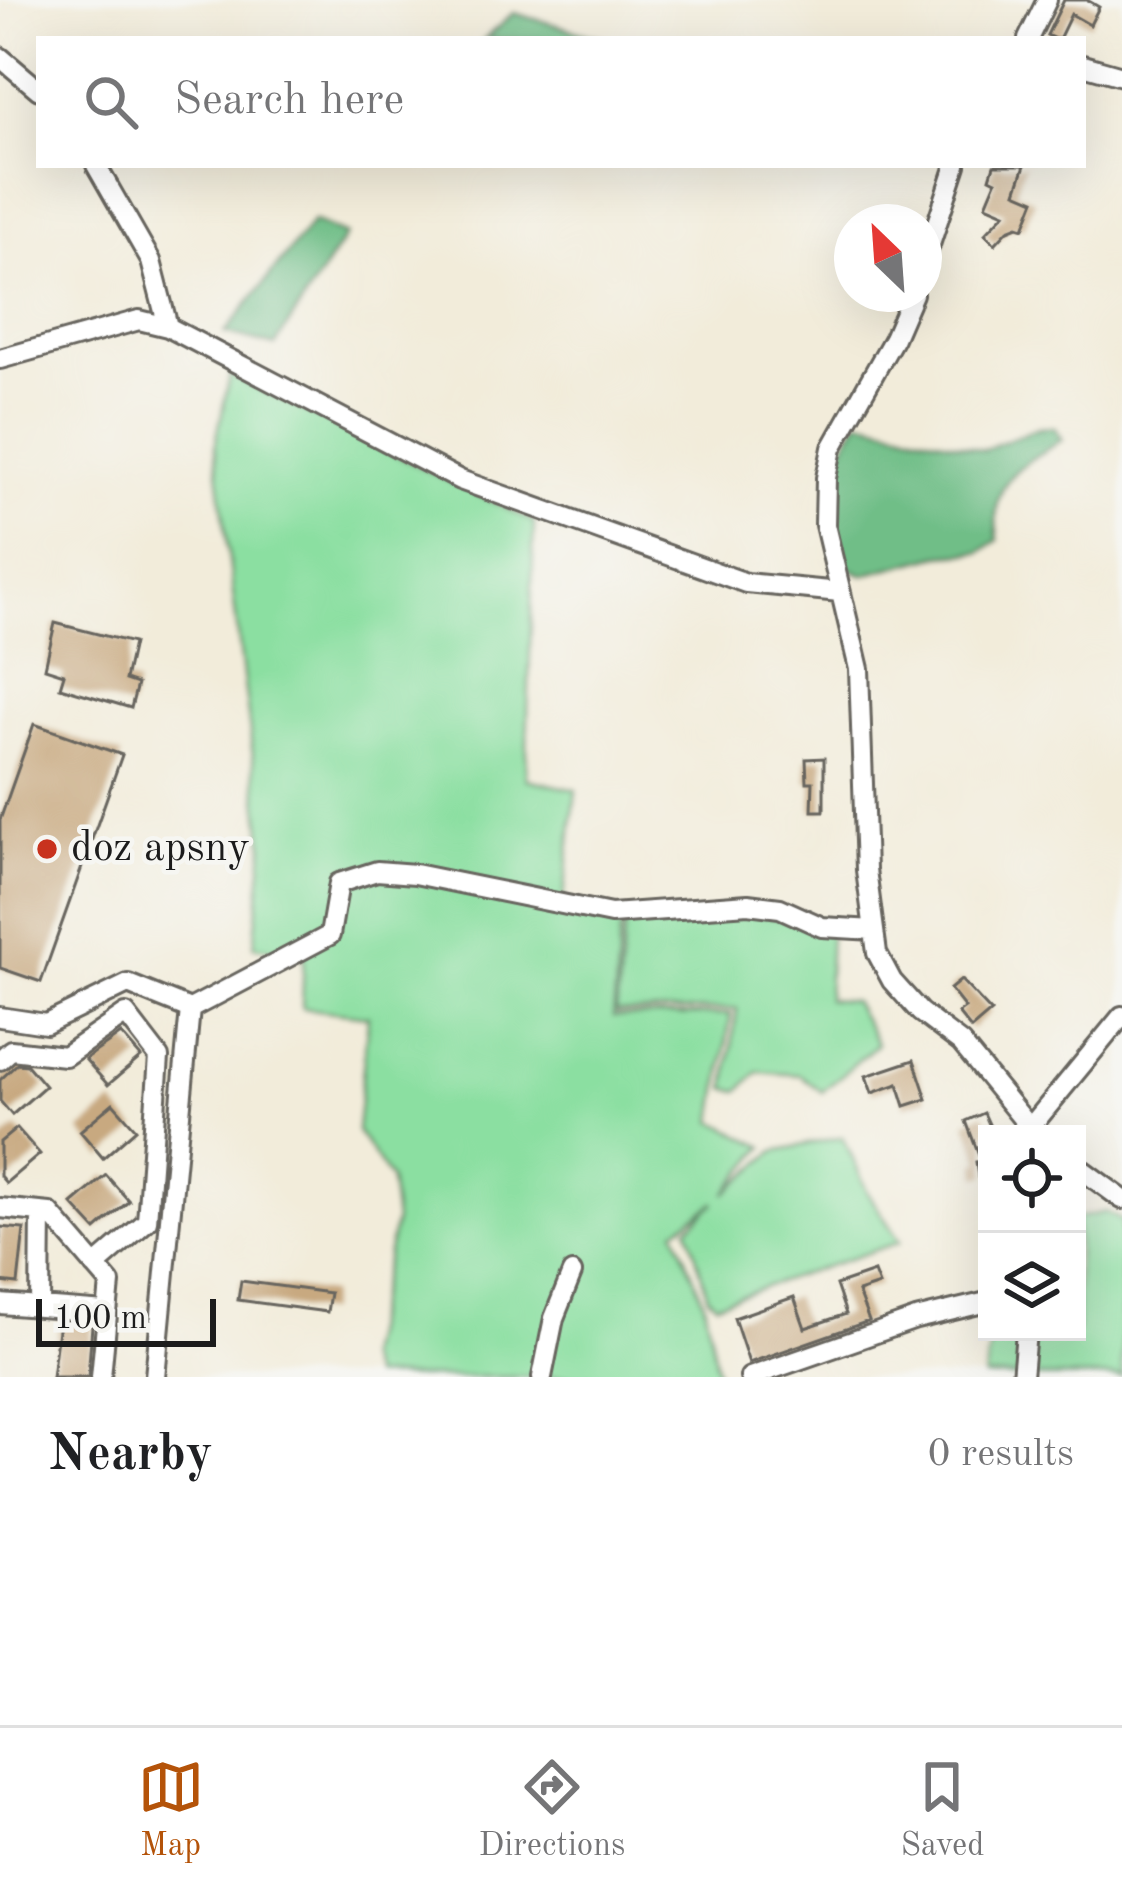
<!DOCTYPE html>
<html lang="en">
<head>
<meta charset="utf-8">
<style>
  body { margin:0; font-family:"Old Standard TT",serif; background:#f6f6f6; color:#202124 }
  .controls { position:absolute; right:36px; bottom:36px; display:grid; overflow:hidden; border-radius:0px; box-shadow:0 12px 48px #0002 }
  .controls button { width:108px; height:108px; display:grid; place-items:center; padding:0; border:0; border-bottom:3px solid #e0e0e0; background:#fff; color:#202124; font:60px sans-serif }
  .compass { position:absolute; left:834px; top:204px; width:108px; height:108px; border-radius:50%; background:#fff; box-shadow:0 12px 48px #0002; rotate:335deg }
  .scale { position:absolute; left:36px; bottom:30px; width:180px; box-sizing:border-box; padding-left:12px; border:6px solid #1c1c1c; border-top:0; font-size:33px; line-height:42px; white-space:nowrap; color:#1c1c1c; -webkit-text-stroke:9px #f6f6f2; paint-order:stroke }
  .list { margin:0; padding:0; list-style:none }
  h2 { display:flex; justify-content:space-between; align-items:center; height:156px; margin:0; padding:0 48px; font-size:51px }
  h2 small { font-size:39px; font-weight:400; color:#757577 }
  .icon { flex:none; width:66px; height:66px; fill:none; stroke:currentColor; stroke-width:2; stroke-linecap:round; stroke-linejoin:round }
  .map { position:relative; flex:none; width:1122px; height:1377px; overflow:hidden }
  .search { position:absolute; background:#fff; box-shadow:0 12px 48px #0002; left:36px; right:36px; top:36px; height:132px; display:flex; align-items:center; gap:30px; box-sizing:border-box; padding:0 42px; border-radius:0px; color:#757577; font-size:45px }
  .sheet { height:348px; background:#fff }
  nav { display:flex; justify-content:space-around; align-items:center; box-sizing:border-box; height:168px; border-top:3px solid #e0e0e0; background:#fff; font-size:33px; color:#757577 }
  nav a { display:grid; justify-items:center; gap:6px }
  nav .on { color:#b45309 }
  .map>svg:first-child { display:block }
  .green { fill:#8bdfa1; stroke:#547e5e; stroke-width:3 }
  .forest { fill:#70be87; stroke:#466d52; stroke-width:3 }
  .building { fill:#c8a980 }
  .lines { fill:none; stroke-linecap:round; stroke-linejoin:round }
  .minor-casing { stroke:#67655e; stroke-width:24 }
  .minor { stroke:#fff; stroke-width:18 }
  .poi-dot { fill:#c8321e; stroke:#f6f6f2; stroke-width:4.5 }
  .labels { text-anchor:middle; dominant-baseline:central; stroke-width:9; stroke-linejoin:round; paint-order:stroke }
  .poi-label { font-size:42px; fill:#1c1c1c; stroke:#f6f6f2; text-anchor:start }
</style>
</head>
<body>
<div class="map">
<svg width="1122" height="1377" viewBox="0 0 1122 1377">
  <rect width="100%" height="100%" fill="#f6f6f2"/>
  <filter id="ink" filterUnits="userSpaceOnUse"><feTurbulence type="fractalNoise" baseFrequency=".00833" numOctaves="2"/><feDisplacementMap in="SourceGraphic" scale="24" xChannelSelector="R" yChannelSelector="G"/><feConvolveMatrix kernelMatrix="1 2 1 2 8 2 1 2 1" color-interpolation-filters="sRGB"/></filter>
  <filter id="wash" filterUnits="userSpaceOnUse"><feTurbulence type="fractalNoise" baseFrequency=".004" numOctaves="4" result="noise"/><feDisplacementMap in="SourceGraphic" scale="48" xChannelSelector="R" yChannelSelector="G"/><feGaussianBlur stdDeviation="2.7" result="paint"/><feColorMatrix in="noise" values="0 0 0 0 0 0 0 0 0 0 0 0 0 0 0 0 0 1.4 0 .05"/><feComposite in="paint" operator="in"/></filter>
  <g filter="url(#wash)">
    <rect width="100%" height="100%" fill="#f2ecda"/>
    <!-- green -->
    <path class="green" d="M 230,375 L 534,522 L 526,779 L 576,790 L 562,914 L 621,920 L 613,1017 L 731,1014 L 714,1121 L 764,1147 L 725,1194 L 775,1151 L 843,1137 L 868,1193 L 900,1242 L 716,1303 L 708,1297 L 688,1228 L 716,1202 L 675,1230 L 704,1303 L 718,1377 L 371,1377 L 364,1357 L 395,1221 L 390,1179 L 357,1131 L 368,1016 L 302,1008 L 304,954 L 254,946 L 264,847 L 215,446 Z
      M 752,913 L 796,921 L 830,934 L 827,999 L 853,1001 L 877,1044 L 822,1092 L 801,1075 L 758,1072 L 739,1091 L 726,1088 L 737,1009 L 616,1013 L 625,922 L 691,921 Z
      M 1106,1212 L 1122,1221 L 1122,1377 L 984,1377 L 993,1332 L 1077,1332 L 1077,1218 Z"/>
    <!-- forest -->
    <path class="forest" d="M 514,13 L 605,39 L 484,39 Z
      M 313,221 L 346,235 L 275,346 L 225,333 Z
      M 860,420 L 983,450 L 1038,428 L 1054,427 L 1062,440 C 1017,467 988,481 998,540 L 981,552 L 940,555 L 864,575 L 843,566 C 833,509 824,469 860,420 Z"/>
    <g id="blocks">
      <!-- building -->
      <path class="building" d="M 1064,0 L 1087,0 L 1099,7 L 1090,25 L 1071,14 L 1059,39 L 1055,39 L 1047,35 Z
        M 994,165 L 1025,165 L 1016,192 L 1035,200 L 1024,228 L 1018,226 L 1008,230 L 995,244 L 985,234 L 1005,213 L 986,205 L 996,181 L 990,178 Z
        M 55,623 L 133,643 L 125,680 L 137,684 L 131,708 L 60,687 L 64,674 L 45,668 Z
        M 34,724 L 122,755 L 41,982 L 0,968 L 0,820 Z
        M 824,758 L 824,811 L 812,811 L 813,782 L 807,782 L 806,759 Z
        M 961,980 L 991,1012 L 971,1029 L 958,1013 L 965,1008 L 950,989 Z
        M 121,1034 L 141,1057 L 108,1085 L 85,1059 Z
        M 914,1060 L 927,1099 L 905,1106 L 898,1084 L 872,1093 L 866,1076 Z
        M 17,1064 L 27,1065 L 45,1086 L 12,1115 L 0,1101 L 0,1080 Z
        M 113,1103 L 136,1129 L 103,1158 L 80,1131 Z
        M 984,1113 L 992,1131 L 987,1132 L 987,1175 L 978,1177 L 976,1162 L 981,1161 L 966,1121 Z
        M 17,1128 L 40,1154 L 6,1183 L 0,1176 L 0,1142 Z
        M 106,1175 L 129,1201 L 96,1230 L 72,1204 Z
        M 0,1227 L 24,1229 L 18,1284 L 0,1282 Z
        M 874,1272 L 879,1285 L 858,1292 L 869,1321 L 749,1363 L 734,1318 L 794,1297 L 805,1328 L 846,1314 L 836,1285 Z
        M 241,1281 L 330,1293 L 327,1312 L 238,1300 Z
        M 59,1322 L 92,1325 L 88,1377 L 52,1377 Z"/>
    </g>
  </g>
  <g filter="url(#ink)">
    <use href="#blocks" fill-opacity="0" stroke="#67655e" stroke-width="3"/>
    <g class="lines">
      <defs>
        <path id="minor" d="M 1028,39 L 1047,0
          M 0,57 L 39,90
          M 1083,65 L 1122,76
          M 96,165 L 151,261 L 168,327
          M 924,263 L 956,165
          M 913,294 L 894,338 L 832,448 L 826,478 L 825,525 L 859,669 L 866,870 L 877,953 L 892,981 L 920,1012 L 961,1043 L 1035,1134
          M 0,359 L 139,320 L 168,327 L 460,480 L 746,583 L 840,592
          M 0,1017 L 46,1024 L 128,984 L 190,1009
          M 0,1060 L 11,1050 L 65,1056 L 126,1014 L 159,1057 L 147,1221 L 95,1266
          M 1029,1129 L 1122,1016
          M 1077,1166 L 1122,1199
          M 0,1208 L 50,1213 L 110,1283 L 101,1377
          M 0,1304 L 106,1312
          M 40,1307 L 41,1213
          M 155,1377 L 190,1009 L 330,935 L 339,883 L 377,871 L 415,874 L 611,914 L 748,904 L 780,908 L 822,927 L 874,930
          M 542,1377 L 554,1318 L 572,1273
          M 750,1377 L 916,1319 L 987,1302
          M 1022,1377 L 1026,1332"/>
      </defs>
      <!-- minor casing -->
      <use href="#minor" class="minor-casing"/>
      <!-- minor -->
      <use href="#minor" class="minor"/>
    </g>
  </g>
  <!-- markers -->
  <circle class="poi-dot" cx="47" cy="849" r="12"/>
  <g class="labels">
    <!-- poi labels -->
    <g class="poi-label">
      <text x="71" y="849">doz apsny</text>
    </g>
  </g>
</svg>
<div class="controls">
<button><svg class="icon" aria-label="locate" viewBox="0 0 24 24"><circle cx="12" cy="12" r="6"/><path d="M12 2v4M12 18v4M2 12h4M18 12h4"/></svg></button>
<button><svg class="icon" aria-label="layers" viewBox="0 0 24 24"><path d="M12 4l9 5-9 5-9-5zM3 14l9 5 9-5"/></svg></button>
</div>
<svg class="compass" viewBox="-18 -18 36 36"><path d="M0-13l5 13h-10z" fill="#e53935"/><path d="M0 13l5-13h-10z" fill="#757577"/></svg>
<div class="scale">100 m</div>
<div class="search"><svg class="icon" aria-label="search" viewBox="0 0 24 24"><circle cx="10" cy="10" r="6"/><path d="M15 15l6 6"/></svg>Search here</div>
</div>
<section class="sheet">
<h2>Nearby<small>0 results</small></h2>
<ul class="list">
</ul>
</section>
<nav>
<a class="on"><svg class="icon" aria-label="map" viewBox="0 0 24 24"><path d="M3 6l6-2 6 2 6-2v14l-6 2-6-2-6 2zM9 4v14M15 6v14"/></svg>Map</a>
<a><svg class="icon" aria-label="directions" viewBox="0 0 24 24"><path d="M12 3l9 9-9 9-9-9zM9 14v-3h6M13 9l2 2-2 2"/></svg>Directions</a>
<a><svg class="icon" aria-label="saved" viewBox="0 0 24 24"><path d="M7 4h10v16l-5-4-5 4z"/></svg>Saved</a>
</nav>
</body>
</html>
